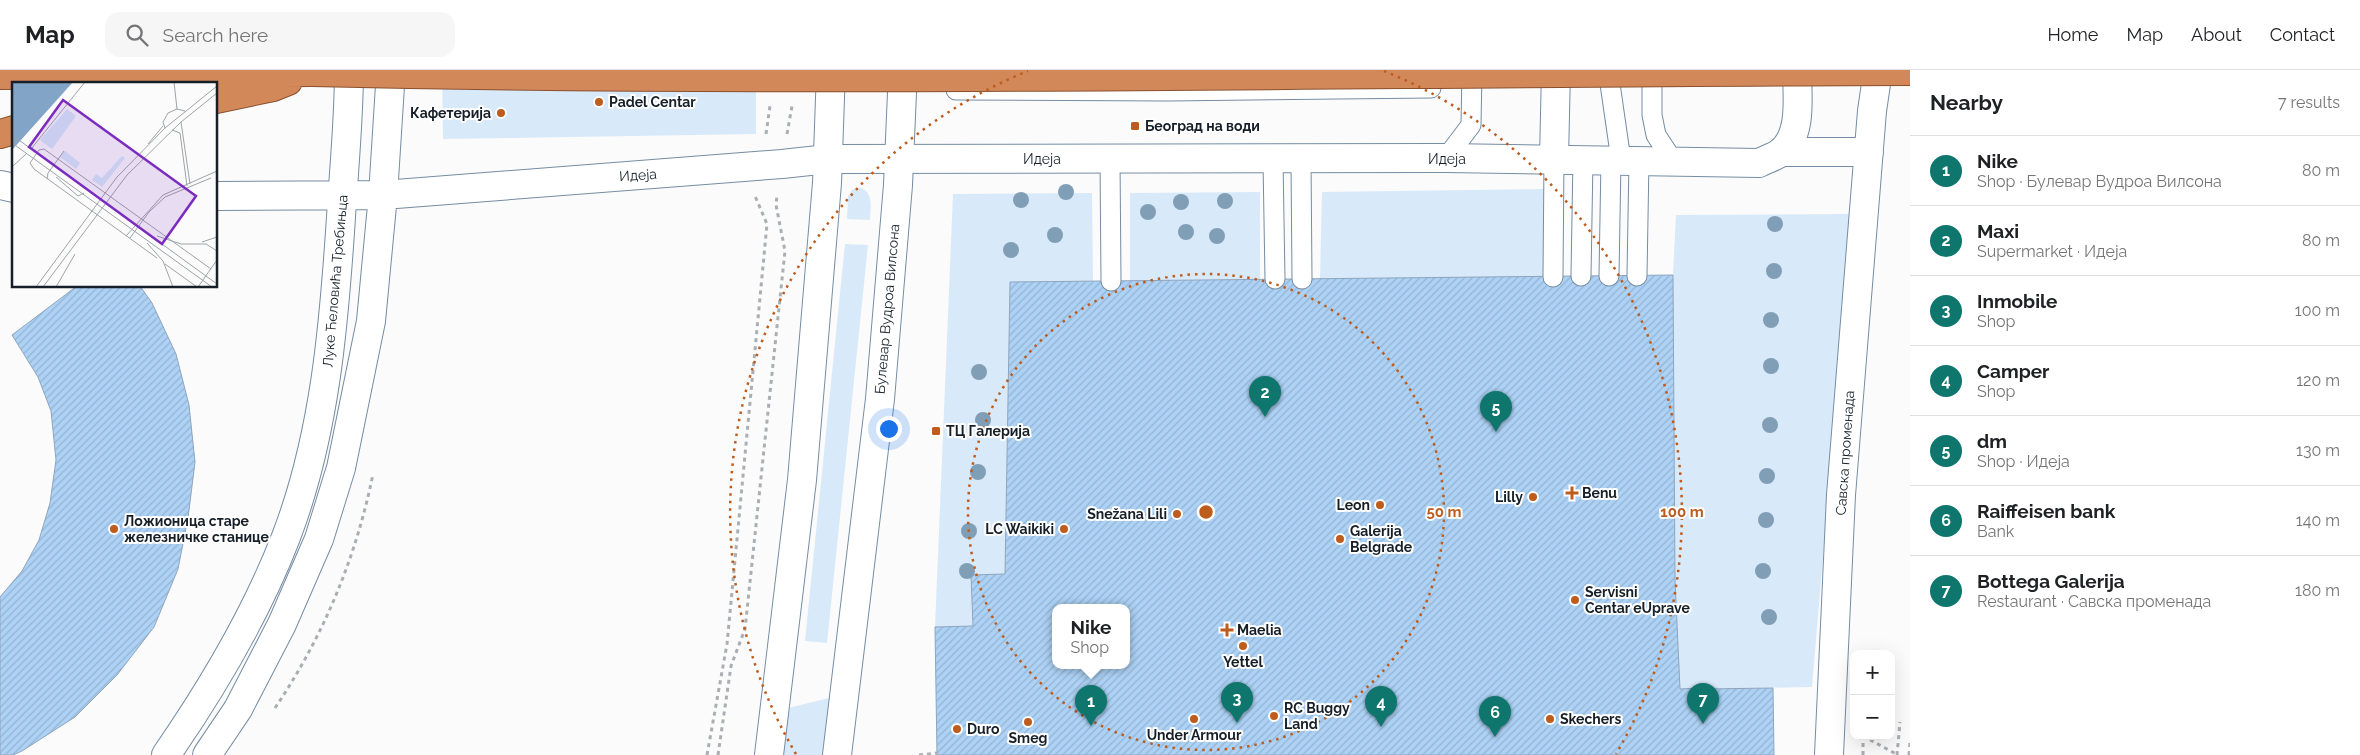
<!DOCTYPE html>
<html lang="en">
<head>
<meta charset="utf-8">
<style>
  body { margin:0; font-family:Raleway,sans-serif; background:#f6f6f6; color:#202124 }
  .controls { position:absolute; right:15px; bottom:15px; display:grid; overflow:hidden; border-radius:10px; box-shadow:0 5px 20px #0002 }
  .controls button { width:45px; height:45px; display:grid; place-items:center; padding:0; border:0; border-bottom:1px solid #e0e0e0; background:#fff; color:#202124; font:25px sans-serif }
  .you { position:absolute; left:888px; top:358px; width:18px; height:18px; margin:-12px; border:4px solid #fff; border-radius:50%; background:#1a73e8; box-shadow:0 0 0 8px #1a73e833 }
  .badge { display:grid; place-items:center; width:32px; height:32px; border-radius:50%; background:#0f766e; color:#fff; font-size:16px; font-weight:700 }
  .pin { position:absolute; translate:-50% -41px; filter:drop-shadow(0 1px 2px #0008) }
  .pin::after { content:''; position:absolute; top:26px; width:18px; height:15px; background:inherit; clip-path:polygon(0 0,100% 0,50% 100%) }
  .popup { position:absolute; left:1052px; top:534px; width:78px; height:65px; box-sizing:border-box; display:grid; place-content:center; border-radius:10px; background:#fff; filter:drop-shadow(0 1px 4px #0005); font-size:16px; white-space:nowrap; color:#757577 }
  .popup b { font-size:19px; color:#202124 }
  .popup::after { content:''; position:absolute; left:50%; top:100%; margin-left:-10px; border:10px solid transparent; border-top-color:#fff }
  .list { margin:0; padding:0; list-style:none }
  h2 { display:flex; justify-content:space-between; align-items:center; height:65px; margin:0; padding:0 20px; font-size:21px }
  h2 small { font-size:16px; font-weight:400; color:#757577 }
  .list li { display:grid; grid-template-columns:32px 1fr auto; gap:15px; align-items:center; box-sizing:border-box; height:70px; padding:0 20px; border-top:1px solid #e0e0e0 }
  .list b { display:block; font-size:19px; white-space:nowrap }
  .list p { margin:0; font-size:16px; white-space:nowrap; color:#757577 }
  .list em { font-size:16px; font-style:normal; color:#757577 }
  .icon { flex:none; width:28px; height:28px; fill:none; stroke:currentColor; stroke-width:2; stroke-linecap:round; stroke-linejoin:round }
  .map { position:relative; flex:none; width:1910px; height:685px; overflow:hidden }
  header { display:flex; align-items:center; gap:30px; box-sizing:border-box; height:70px; padding:0 25px; background:#fff; border-bottom:1px solid #e0e0e0 }
  header strong { font-size:24px }
  nav { display:flex; gap:28px; margin-inline-start:auto; font-size:18px }
  .search { width:350px; height:45px; background:#f6f6f6; display:flex; align-items:center; gap:12px; box-sizing:border-box; padding:0 18px; border-radius:15px; color:#757577; font-size:19px }
  main { display:flex }
  aside { flex:1; background:#fff }
  .map>svg:first-child { display:block }
  .grass { fill:#d8e9fa }
  .building { fill:url(#building-hatch); stroke:#8ea5bd; fill-rule:evenodd }
  .lines { fill:none; stroke-linecap:round; stroke-linejoin:round }
  .service-casing { stroke:#758ca3; stroke-width:21 }
  .pedestrian-casing { stroke:#758ca3; stroke-width:30 }
  .minor-casing { stroke:#758ca3; stroke-width:30 }
  .secondary-casing { stroke:#758ca3; stroke-width:30 }
  .trunk-casing { stroke:#8a502e; stroke-width:30 }
  .path { stroke:#abaeb2; stroke-width:3; stroke-dasharray:4 4; stroke-linecap:butt }
  .service { stroke:#fff; stroke-width:19 }
  .pedestrian { stroke:#fff; stroke-width:28 }
  .minor { stroke:#fff; stroke-width:28 }
  .secondary { stroke:#fff; stroke-width:28 }
  .trunk { stroke:#d3885a; stroke-width:28 }
  .trunk-bridge-casing { stroke:#8a502e; stroke-width:30; stroke-linecap:butt }
  .trunk-bridge { stroke:#d3885a; stroke-width:28 }
  .tree { fill:#819eb7 }
  .ring { fill:none; stroke:#bd5c1c; stroke-width:2.5; stroke-dasharray:2.5 5 }
  .poi-dot { fill:#bd5c1c; stroke:#fff; stroke-width:2 }
  .labels { text-anchor:middle; dominant-baseline:central; stroke-width:4; stroke-linejoin:round; paint-order:stroke }
  .poi-label { font-size:14px; font-weight:bold; fill:#161f28; stroke:#fff; text-anchor:start }
  .street-label { font-size:14px; fill:#161f28; stroke:#fff }
  .inset-road { fill:none; stroke:#9fa3a7; stroke-width:1 }
  .view { fill:#7b2cbf; fill-opacity:0.15; stroke:#7b2cbf; stroke-width:2.5 }
  .inset-edge { fill:none; stroke:#161f28; stroke-width:2.5 }
  .centre { fill:#bd5c1c; stroke:#fff; stroke-width:2.5 }
  .ring-label { font-size:15px; text-anchor:middle; font-weight:bold; fill:#bd5c1c; stroke:#fff; stroke-width:4; stroke-linejoin:round; paint-order:stroke }
</style>
</head>
<body>
<header>
<strong>Map</strong>
<div class="search"><svg class="icon" aria-label="search" viewBox="0 0 24 24"><circle cx="10" cy="10" r="6"/><path d="M15 15l6 6"/></svg>Search here</div>
<nav><a>Home</a><a>Map</a><a>About</a><a>Contact</a></nav>
</header>
<main>
<div class="map">
<svg width="1910" height="685" viewBox="0 0 1910 685">
  <defs>
    <pattern id="building-hatch" width="6" height="6" patternUnits="userSpaceOnUse" patternTransform="scale(1.25)"><rect width="6" height="6" fill="#add2f5"/><path d="M-1 1l2-2M0 6l6-6M5 7l2-2" fill="none" stroke="#94b4d2"/></pattern>
  </defs>
  <rect width="100%" height="100%" fill="#fbfbfb"/>
  <!-- grass -->
  <path class="grass" d="M 442,0 L 756,0 L 756,64 L 443,69 Z
    M 862,118 C 874,125 870,138 870,150 L 847,149 L 848,126 L 853,119 Z
    M 1547,119 L 1546,207 L 1320,209 L 1322,122 Z
    M 1260,122 L 1260,210 L 1130,211 L 1130,123 Z
    M 1092,123 L 1093,211 L 1010,212 L 1005,504 L 971,505 L 973,556 L 935,557 L 953,124 Z
    M 1852,144 L 1812,617 L 1706,619 L 1705,622 L 1699,622 L 1698,618 L 1680,619 L 1675,510 L 1673,205 L 1676,145 Z
    M 845,174 L 868,175 L 827,573 L 805,571 Z
    M 845,624 L 837,685 L 769,685 L 776,641 Z"/>
  <!-- building -->
  <path class="building" d="M 1673,205 L 1675,510 L 1680,619 L 1699,618 L 1699,622 L 1705,622 L 1705,619 L 1773,618 L 1774,685 L 937,685 L 935,557 L 973,556 L 971,505 L 1005,504 L 1010,212 ZM 1056,537 L 1126,537 L 1126,595 L 1056,595 Z
    M 77,216 L 140,216 L 152,233 L 176,284 L 189,335 L 195,392 L 188,448 L 178,499 L 154,557 L 117,605 L 75,647 L 22,681 L 13,685 L 0,685 L 0,527 L 22,501 L 39,470 L 50,433 L 56,390 L 51,341 L 38,307 L 12,265 Z"/>
  <g class="lines">
    <defs>
      <path id="service" d="M 1608,0 L 1621,90
        M 1652,0 L 1652,45 L 1656,65 L 1673,91
        M 956,20 L 1168,21 L 1431,18
        M 1446,88 L 1471,55 L 1472,0
        M 1110,89 L 1111,211
        M 1273,90 L 1275,209
        M 1301,90 L 1302,209
        M 1581,206 L 1583,89
        M 1609,206 L 1611,90
        M 1637,206 L 1639,90
        M 1553,207 L 1554,89"/>
      <path id="pedestrian" d="M 1781,82 L 1869,82
        M 1829,685 L 1841,425 L 1872,41 L 1878,0"/>
      <path id="minor" d="M 1554,89 L 1556,0
        M 0,115 L 14,118
        M 216,126 L 383,125 L 782,94 L 828,89 L 1446,88 L 1759,93 C 1766,89 1775,87 1781,82 C 1803,64 1797,25 1797,0
        M 166,685 C 213,617 256,545 286,467 C 325,365 334,255 341,147 C 344,98 349,49 349,0
        M 207,685 L 238,639 L 282,554 L 319,469 L 341,398 L 371,251 L 383,125 L 391,0"/>
      <path id="secondary" d="M 769,685 L 802,410 L 827,113 L 831,0
        M 837,685 L 880,329 L 898,115 L 903,0"/>
      <path id="trunk" d="M 0,5 L 312,2
        M 216,29 L 273,17 L 288,11
        M 0,64 L 14,60"/>
    </defs>
    <!-- service casing -->
    <use href="#service" class="service-casing"/>
    <!-- pedestrian casing -->
    <use href="#pedestrian" class="pedestrian-casing"/>
    <!-- minor casing -->
    <use href="#minor" class="minor-casing"/>
    <!-- secondary casing -->
    <use href="#secondary" class="secondary-casing"/>
    <!-- trunk casing -->
    <use href="#trunk" class="trunk-casing"/>
    <!-- path -->
    <path class="path" d="M 766,64 L 770,36
      M 787,64 L 792,36
      M 275,638 C 323,567 356,488 373,404
      M 1863,666 L 1898,685
      M 707,685 L 727,574 L 767,154 L 755,126
      M 718,685 L 731,596 L 745,559 L 785,181 L 776,135 L 777,125
      M 919,685 L 937,683
      M 1863,685 L 1863,666
      M 1897,685 L 1900,652
      M 1909,685 L 1910,672"/>
    <!-- service -->
    <use href="#service" class="service"/>
    <!-- pedestrian -->
    <use href="#pedestrian" class="pedestrian"/>
    <!-- minor -->
    <use href="#minor" class="minor"/>
    <!-- secondary -->
    <use href="#secondary" class="secondary"/>
    <!-- trunk -->
    <use href="#trunk" class="trunk"/>
    <defs>
      <path id="trunk-bridge" d="M 312,2 C 845,14 1377,2 1910,1"/>
    </defs>
    <!-- trunk-bridge casing -->
    <use href="#trunk-bridge" class="trunk-bridge-casing"/>
    <!-- trunk-bridge -->
    <use href="#trunk-bridge" class="trunk-bridge"/>
  </g>
  <!-- trees -->
  <g class="tree">
    <circle cx="1066" cy="122" r="8"/>
    <circle cx="1021" cy="130" r="8"/>
    <circle cx="1225" cy="131" r="8"/>
    <circle cx="1181" cy="132" r="8"/>
    <circle cx="1148" cy="142" r="8"/>
    <circle cx="1775" cy="154" r="8"/>
    <circle cx="1186" cy="162" r="8"/>
    <circle cx="1055" cy="165" r="8"/>
    <circle cx="1217" cy="166" r="8"/>
    <circle cx="1011" cy="180" r="8"/>
    <circle cx="1774" cy="201" r="8"/>
    <circle cx="1771" cy="250" r="8"/>
    <circle cx="1771" cy="296" r="8"/>
    <circle cx="979" cy="302" r="8"/>
    <circle cx="983" cy="350" r="8"/>
    <circle cx="1770" cy="355" r="8"/>
    <circle cx="978" cy="402" r="8"/>
    <circle cx="1767" cy="406" r="8"/>
    <circle cx="1766" cy="450" r="8"/>
    <circle cx="969" cy="461" r="8"/>
    <circle cx="967" cy="501" r="8"/>
    <circle cx="1763" cy="501" r="8"/>
    <circle cx="1769" cy="547" r="8"/>
  </g>
  <!-- distance rings -->
  <g class="ring">
    <circle cx="1206" cy="442" r="238"/>
    <path d="M796 684A476 476 0 0 1 1028 1M1384 1A476 476 0 0 1 1616 684"/>
  </g>
  <!-- markers -->
  <g class="poi-dot">
    <circle cx="599" cy="32" r="5"/>
    <circle cx="501" cy="43" r="5"/>
    <rect x="1130" y="51" width="10" height="10" rx="2.5"/>
    <rect x="931" y="356" width="10" height="10" rx="2.5"/>
    <path d="M1569.5 415.5h5v5h5v5h-5v5h-5v-5h-5v-5h5z"/>
    <circle cx="1533" cy="427" r="5"/>
    <circle cx="1380" cy="435" r="5"/>
    <circle cx="1177" cy="444" r="5"/>
    <circle cx="114" cy="459" r="5"/>
    <circle cx="1064" cy="459" r="5"/>
    <circle cx="1340" cy="469" r="5"/>
    <circle cx="1575" cy="530" r="5"/>
    <path d="M1224.5 552.5h5v5h5v5h-5v5h-5v-5h-5v-5h5z"/>
    <circle cx="1243" cy="576" r="5"/>
    <circle cx="1274" cy="646" r="5"/>
    <circle cx="1194" cy="649" r="5"/>
    <circle cx="1550" cy="649" r="5"/>
    <circle cx="1028" cy="652" r="5"/>
    <circle cx="957" cy="659" r="5"/>
  </g>
  <g class="labels">
    <!-- poi labels -->
    <g class="poi-label">
      <text x="609" y="32">Padel Centar</text>
      <text x="491" y="43" text-anchor="end">Кафетерија</text>
      <text x="1145" y="56">Београд на води</text>
      <text x="946" y="361">ТЦ Галерија</text>
      <text x="1582" y="423">Benu</text>
      <text x="1523" y="427" text-anchor="end">Lilly</text>
      <text x="1370" y="435" text-anchor="end">Leon</text>
      <text x="1167" y="444" text-anchor="end">Snežana Lili</text>
      <text x="124" y="451">Ложионица старе<tspan x="124" dy="16">железничке станице</tspan></text>
      <text x="1054" y="459" text-anchor="end">LC Waikiki</text>
      <text x="1350" y="461">Galerija<tspan x="1350" dy="16">Belgrade</tspan></text>
      <text x="1585" y="522">Servisni<tspan x="1585" dy="16">Centar eUprave</tspan></text>
      <text x="1237" y="560">Maelia</text>
      <text x="1243" y="592" text-anchor="middle">Yettel</text>
      <text x="1284" y="638">RC Buggy<tspan x="1284" dy="16">Land</tspan></text>
      <text x="1560" y="649">Skechers</text>
      <text x="967" y="659">Duro</text>
      <text x="1194" y="665" text-anchor="middle">Under Armour</text>
      <text x="1028" y="668" text-anchor="middle">Smeg</text>
    </g>
    <!-- street labels -->
    <g class="street-label">
      <text x="1042" y="89">Идеја</text>
      <text x="1447" y="89">Идеја</text>
      <text transform="translate(638 105) rotate(-4)">Идеја</text>
      <text transform="translate(335 211) rotate(-85)">Луке Ћеловића Требињца</text>
      <text transform="translate(887 239) rotate(-85)">Булевар Вудроа Вилсона</text>
      <text transform="translate(1845 383) rotate(-86)">Савска променада</text>
    </g>
  </g>
  <!-- overview -->
  <g transform="translate(12 12)">
    <rect width="205" height="205" fill="#fbfbfb"/>
    <path d="M 55,27 L 64,34 L 40,67 L 28,58 ZM 53,69 L 68,81 L 64,87 L 48,75 ZM 110,74 L 113,76 L 90,105 L 80,98 L 84,92 L 90,96 Z" fill="#d8e9fa"/>
    <path d="M 0,0 L 61,0 L 0,68 Z" fill="#82a4c7"/>
    <path class="inset-road" d="M 162,0 L 165,27M 169,40 L 178,102M 153,46 L 151,40 L 156,31 L 165,27 L 173,29M 160,48 L 168,51 L 175,104M 0,53 L 205,202M 0,61 L 200,205M 136,62 L 151,44M 19,67 L 73,0M 0,85 L 14,72M 44,95 L 66,114 L 72,111M 35,97 L 36,91 L 52,69M 114,154 L 151,113 L 205,89M 145,154 L 169,162 L 194,162 L 205,169M 118,156 L 137,130 L 153,115 L 199,96M 190,160 L 205,155M 135,161 L 151,179 L 161,205M 145,176 L 22,87 L 18,81 L 27,68 L 32,67 L 199,187M 153,182 L 185,205M 24,205 L 105,95 L 153,46 L 205,4M 31,205 L 115,93 L 169,40 L 205,11M 44,205 L 63,172M 186,205 L 205,178"/>
    <path class="view" d="M 51,18 L 184,114 L 150,162 L 17,65 Z"/>
    <rect width="205" height="205" class="inset-edge"/>
  </g>
  <circle cx="1206" cy="442" r="8" class="centre"/>
  <g class="ring-label">
    <text x="1444" y="447">50 m</text>
    <text x="1682" y="447">100 m</text>
  </g>
</svg>
<div class="controls">
<button>+</button>
<button>−</button>
</div>
<div class="you"></div>
<div class="pin badge" style="left:1091px;top:656px">1</div>
<div class="popup"><b>Nike</b>Shop</div>
<div class="pin badge" style="left:1265px;top:347px">2</div>
<div class="pin badge" style="left:1237px;top:653px">3</div>
<div class="pin badge" style="left:1381px;top:657px">4</div>
<div class="pin badge" style="left:1496px;top:362px">5</div>
<div class="pin badge" style="left:1495px;top:667px">6</div>
<div class="pin badge" style="left:1703px;top:654px">7</div>
</div>
<aside>
<h2>Nearby<small>7 results</small></h2>
<ul class="list">
<li><span class="badge">1</span><div><b>Nike</b><p>Shop · Булевар Вудроа Вилсона</p></div><em>80 m</em></li>
<li><span class="badge">2</span><div><b>Maxi</b><p>Supermarket · Идеја</p></div><em>80 m</em></li>
<li><span class="badge">3</span><div><b>Inmobile</b><p>Shop</p></div><em>100 m</em></li>
<li><span class="badge">4</span><div><b>Camper</b><p>Shop</p></div><em>120 m</em></li>
<li><span class="badge">5</span><div><b>dm</b><p>Shop · Идеја</p></div><em>130 m</em></li>
<li><span class="badge">6</span><div><b>Raiffeisen bank</b><p>Bank</p></div><em>140 m</em></li>
<li><span class="badge">7</span><div><b>Bottega Galerija</b><p>Restaurant · Савска променада</p></div><em>180 m</em></li>
</ul>
</aside>
</main>
</body>
</html>
